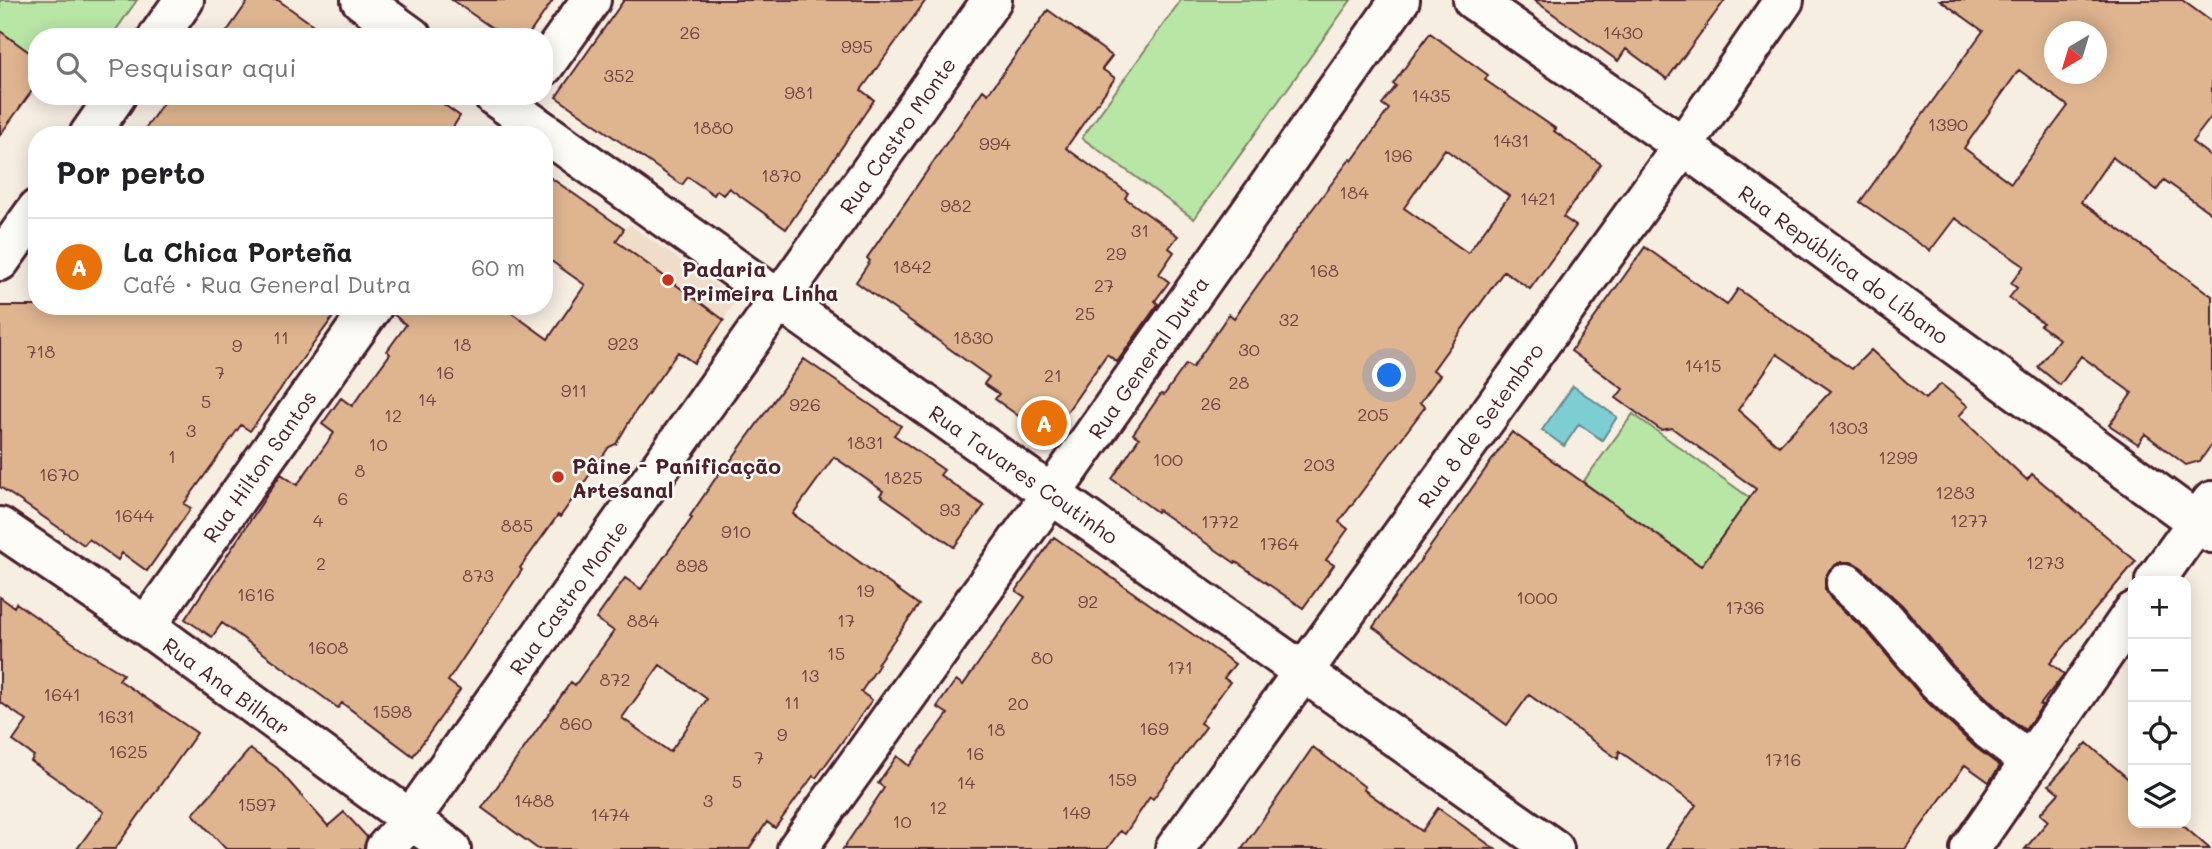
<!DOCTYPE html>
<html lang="pt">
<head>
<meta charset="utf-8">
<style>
  body { margin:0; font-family:Mali,sans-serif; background:#f6f6f6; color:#202124 }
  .controls { position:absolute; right:21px; bottom:21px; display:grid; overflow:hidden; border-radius:14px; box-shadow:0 4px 18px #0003 }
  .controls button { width:63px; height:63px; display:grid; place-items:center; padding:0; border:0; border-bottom:2px solid #e0e0e0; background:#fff; color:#202124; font:35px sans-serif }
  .compass { position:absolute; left:2044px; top:21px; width:63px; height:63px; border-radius:50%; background:#fff; box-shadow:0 4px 18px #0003; rotate:218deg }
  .you { position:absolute; left:1390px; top:376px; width:24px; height:24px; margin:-18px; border:5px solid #fff; border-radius:50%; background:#1a73e8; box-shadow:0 0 0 10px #1a73e833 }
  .badge { display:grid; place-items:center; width:46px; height:46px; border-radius:50%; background:#0f766e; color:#fff; font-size:23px; font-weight:700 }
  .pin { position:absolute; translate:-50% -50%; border:4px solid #fff; box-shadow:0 2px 7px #0006 }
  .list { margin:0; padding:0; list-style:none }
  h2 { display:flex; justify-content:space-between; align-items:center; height:91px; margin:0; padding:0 28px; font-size:30px }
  h2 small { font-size:23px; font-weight:400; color:#757577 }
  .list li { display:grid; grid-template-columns:46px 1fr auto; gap:21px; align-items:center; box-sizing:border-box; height:98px; padding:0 28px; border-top:2px solid #e0e0e0 }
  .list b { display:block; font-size:26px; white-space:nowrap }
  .list p { margin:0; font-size:23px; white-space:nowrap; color:#757577 }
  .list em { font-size:23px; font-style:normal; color:#757577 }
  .icon { flex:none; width:38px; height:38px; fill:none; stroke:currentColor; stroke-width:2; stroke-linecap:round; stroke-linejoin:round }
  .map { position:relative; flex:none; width:2212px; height:849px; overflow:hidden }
  .search { position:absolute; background:#fff; box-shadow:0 4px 18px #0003; left:28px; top:28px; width:525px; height:77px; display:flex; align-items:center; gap:18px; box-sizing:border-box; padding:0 24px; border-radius:28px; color:#757577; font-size:26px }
  .panel { position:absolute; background:#fff; box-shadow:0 4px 18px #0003; left:28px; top:126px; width:525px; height:189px; border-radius:28px }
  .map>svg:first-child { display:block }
  .built { fill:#f0ddc9 }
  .green { fill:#b8e6a5; stroke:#818268; stroke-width:2 }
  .water { fill:#7cced2; stroke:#68888f; stroke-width:2 }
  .building { fill:#dfb590; stroke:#4a1f2b; stroke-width:2; fill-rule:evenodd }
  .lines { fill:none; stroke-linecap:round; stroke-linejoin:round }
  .minor-casing { stroke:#4a1f2b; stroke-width:44 }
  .minor { stroke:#fdfcf7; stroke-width:38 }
  .poi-dot { fill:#c8321e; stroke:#fdfcf7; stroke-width:2.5 }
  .labels { text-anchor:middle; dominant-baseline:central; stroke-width:5; stroke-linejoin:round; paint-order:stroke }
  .number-label { font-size:18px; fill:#6f4444 }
  .street-label { font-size:21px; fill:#4a1f2b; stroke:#fdfcf7 }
  .poi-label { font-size:21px; font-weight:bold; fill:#4a1f2b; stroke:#fdfcf7; text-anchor:start }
</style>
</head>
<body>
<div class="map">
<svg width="2212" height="849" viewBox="0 0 2212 849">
  <rect width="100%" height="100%" fill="#f7eee2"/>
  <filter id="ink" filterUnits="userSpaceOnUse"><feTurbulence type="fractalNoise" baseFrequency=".0143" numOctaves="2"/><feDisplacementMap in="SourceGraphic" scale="14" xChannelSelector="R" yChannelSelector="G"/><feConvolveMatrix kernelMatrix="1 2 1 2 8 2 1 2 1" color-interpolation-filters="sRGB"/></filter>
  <g filter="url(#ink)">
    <!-- built -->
    <path class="built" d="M 629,224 L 737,300 L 694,363 L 584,286 Z"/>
    <!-- green -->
    <path class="green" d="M 0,0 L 137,0 L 111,37 L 37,37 L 37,58 L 0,31 Z
      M 1181,0 L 1351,0 L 1194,219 L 1082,138 Z
      M 1633,414 L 1750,498 L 1701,566 L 1583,482 Z"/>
    <!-- water -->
    <path class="water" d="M 1573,386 L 1617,417 L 1602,440 L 1579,424 L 1564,446 L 1542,430 Z"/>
    <!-- building -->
    <path class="building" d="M 249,0 L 278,0 L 330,37 L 223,37 Z
      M 452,0 L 553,0 L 527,37 L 505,37 Z
      M 624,0 L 926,0 L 861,90 L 874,100 L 786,229 L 729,188 L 723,195 L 717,190 L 714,195 L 688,177 L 682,185 L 556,97 Z
      M 1534,0 L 1725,0 L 1667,79 L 1626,49 L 1618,61 Z
      M 1940,0 L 2182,0 L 2212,22 L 2212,116 L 2192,142 L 2212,157 L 2212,214 L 2164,180 L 2157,190 L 2112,157 L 2081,202 L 2212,296 L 2212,444 L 2200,461 L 2186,465 L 2145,434 L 2138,444 L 2109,425 L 2132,393 L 2081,356 L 2060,385 L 2038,367 L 2059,339 L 2040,325 L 2043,323 L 2009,298 L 2017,288 L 2011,283 L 2024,266 L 1955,218 L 1930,251 L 1860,202 L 1983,31 ZM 2054,32 L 2096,32 L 2096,74 L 2054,74 ZM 2019,70 L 2068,106 L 2011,183 L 1964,148 Z
      M 1048,10 L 1112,56 L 1102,69 L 1115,78 L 1066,148 L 1128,193 L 1125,198 L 1178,236 L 1169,248 L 1174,252 L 1159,274 L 1169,282 L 1155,301 L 1158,304 L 1117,362 L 1107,354 L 1049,438 L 995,399 L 999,394 L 984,384 L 989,377 L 856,282 L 870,261 L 867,258 L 983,90 L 988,94 Z
      M 0,31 L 37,58 L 37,84 L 0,135 Z
      M 1430,33 L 1488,75 L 1485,80 L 1556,129 L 1554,131 L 1601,164 L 1563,217 L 1576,226 L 1530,289 L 1504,271 L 1433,370 L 1440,375 L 1420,403 L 1425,407 L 1339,522 L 1348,529 L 1326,560 L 1334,565 L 1303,608 L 1236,562 L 1235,563 L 1158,510 L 1157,512 L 1112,479 L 1139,438 L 1133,434 L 1161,394 L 1164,395 L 1186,364 L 1192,368 L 1229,314 L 1234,318 L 1308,215 L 1350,159 L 1352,161 L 1389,109 L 1382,104 L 1396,86 L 1393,84 ZM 1445,149 L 1509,196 L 1468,253 L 1404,208 Z
      M 168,96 L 432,96 L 460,116 L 448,135 L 141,135 Z
      M 544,173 L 624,229 L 616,241 L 724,320 L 694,363 L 678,352 L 635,412 L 616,444 L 609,447 L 560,517 L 558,515 L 520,568 L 522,570 L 448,681 L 460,690 L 413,756 L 342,703 L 338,708 L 222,623 L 212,637 L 185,619 L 281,474 L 297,485 L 334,433 L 322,424 L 341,398 L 352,406 L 390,354 L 387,351 L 406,325 L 393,314 L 395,306 L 502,306 L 548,339 L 585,285 L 544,256 Z
      M 1645,247 L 1727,305 L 1738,289 L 1852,369 L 1871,350 L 1925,399 L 1941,384 L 1968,406 L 1959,416 L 2027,480 L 2032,474 L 2136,561 L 2050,663 L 2064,674 L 2040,705 L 2042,706 L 2025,730 L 2004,714 L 1954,667 L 1903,606 L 1861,567 L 1851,562 L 1840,562 L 1830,569 L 1825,578 L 1825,589 L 1831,599 L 1870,635 L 1923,698 L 1975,747 L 2000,766 L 1989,782 L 1965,765 L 1905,849 L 1666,849 L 1696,805 L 1619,751 L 1618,759 L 1529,695 L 1507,725 L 1373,627 L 1512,432 L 1701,566 L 1756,489 L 1672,428 L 1661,430 L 1616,398 L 1623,389 L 1571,351 ZM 1777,354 L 1831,391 L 1779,446 L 1738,410 Z
      M 0,306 L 341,306 L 250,431 L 241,425 L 184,504 L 191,508 L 147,571 L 122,553 L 118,560 L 89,539 L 84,545 L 0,487 Z
      M 804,359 L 901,426 L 894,435 L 944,470 L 940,475 L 984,506 L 954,547 L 880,495 L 883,491 L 834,457 L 793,514 L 919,605 L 877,664 L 879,665 L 861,692 L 872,700 L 816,778 L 813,776 L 775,828 L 767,822 L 749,849 L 538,849 L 482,808 L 571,682 L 575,685 L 614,631 L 596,619 L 625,578 L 641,589 L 692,518 L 690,516 L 724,466 L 726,467 ZM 660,665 L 707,699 L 670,752 L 622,718 Z
      M 1054,537 L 1235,664 L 1224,678 L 1230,682 L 1200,723 L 1206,727 L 1153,799 L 1150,797 L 1125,834 L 1120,831 L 1107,849 L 843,849 L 884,788 L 878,783 L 897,756 L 909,766 L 948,714 L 937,707 L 956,680 L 963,685 L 1025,597 L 1016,591 Z
      M 0,597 L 14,607 L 16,603 L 79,647 L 123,674 L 119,680 L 197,733 L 115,849 L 77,849 L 104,812 L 31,761 L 34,756 L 13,741 L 27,721 L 0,702 Z
      M 2087,743 L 2133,783 L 2133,823 L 2180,823 L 2210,849 L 2025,849 L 2048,821 L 2040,814 L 2059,793 L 2049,785 Z
      M 1313,747 L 1365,787 L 1363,789 L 1422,831 L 1438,808 L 1495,849 L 1242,849 Z
      M 250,749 L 277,768 L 328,826 L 344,812 L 367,837 L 364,849 L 226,849 L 193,814 Z"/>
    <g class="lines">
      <defs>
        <path id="minor" d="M 361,0 L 412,37
          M 1473,0 L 1683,146 L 2212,533
          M 158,37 L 184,0
          M 544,66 L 591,0
          M 494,96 L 1051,494 L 1554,849
          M 89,135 L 116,96
          M 0,261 L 37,209
          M 0,527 L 146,626 L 451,849
          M 2155,581 L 2212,501
          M 1846,583 L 1886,620 L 1938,682 L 1990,731 L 2029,761
          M 146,626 L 373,306
          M 385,849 L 410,820 L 992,0
          M 797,849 L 1070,468 L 1400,0
          M 1175,849 L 1683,146 L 1784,0
          M 1970,849 L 2133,612"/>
      </defs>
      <!-- minor casing -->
      <use href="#minor" class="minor-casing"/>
      <!-- minor -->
      <use href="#minor" class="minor"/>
    </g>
  </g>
  <!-- markers -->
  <g class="poi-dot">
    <circle cx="668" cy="280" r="7"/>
    <circle cx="558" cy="477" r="7"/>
  </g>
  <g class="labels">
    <!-- number labels -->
    <g class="number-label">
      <text x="690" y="32">26</text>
      <text x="1623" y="32">1430</text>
      <text x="857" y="46">995</text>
      <text x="619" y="75">352</text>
      <text x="799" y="92">981</text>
      <text x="1431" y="95">1435</text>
      <text x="1948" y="124">1390</text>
      <text x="713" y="127">1880</text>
      <text x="1511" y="140">1431</text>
      <text x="995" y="143">994</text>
      <text x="1398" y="155">196</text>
      <text x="781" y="175">1870</text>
      <text x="1354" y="192">184</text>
      <text x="1538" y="198">1421</text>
      <text x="956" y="205">982</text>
      <text x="1140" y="230">31</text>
      <text x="1116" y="253">29</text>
      <text x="912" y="266">1842</text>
      <text x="1324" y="270">168</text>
      <text x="1104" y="285">27</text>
      <text x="1085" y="313">25</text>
      <text x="1289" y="319">32</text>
      <text x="281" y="337">11</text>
      <text x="973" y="337">1830</text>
      <text x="623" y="343">923</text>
      <text x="462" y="344">18</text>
      <text x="237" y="345">9</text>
      <text x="1249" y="349">30</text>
      <text x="41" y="351">718</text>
      <text x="1703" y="365">1415</text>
      <text x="220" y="372">7</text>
      <text x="445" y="372">16</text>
      <text x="1053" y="375">21</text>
      <text x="1239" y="382">28</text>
      <text x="574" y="390">911</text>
      <text x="427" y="399">14</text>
      <text x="206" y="401">5</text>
      <text x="1211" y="403">26</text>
      <text x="805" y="404">926</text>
      <text x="1373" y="414">205</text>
      <text x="393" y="415">12</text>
      <text x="1848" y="427">1303</text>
      <text x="191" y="430">3</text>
      <text x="865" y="442">1831</text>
      <text x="378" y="444">10</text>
      <text x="172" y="456">1</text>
      <text x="1898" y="457">1299</text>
      <text x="1168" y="459">100</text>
      <text x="1319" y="464">203</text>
      <text x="360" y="470">8</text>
      <text x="59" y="474">1670</text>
      <text x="903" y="477">1825</text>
      <text x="1955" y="492">1283</text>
      <text x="343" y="498">6</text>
      <text x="950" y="509">93</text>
      <text x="134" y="515">1644</text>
      <text x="318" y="520">4</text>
      <text x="1969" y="520">1277</text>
      <text x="1220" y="521">1772</text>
      <text x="517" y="525">885</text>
      <text x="736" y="531">910</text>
      <text x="1279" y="543">1764</text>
      <text x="2045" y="562">1273</text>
      <text x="321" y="563">2</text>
      <text x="692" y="565">898</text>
      <text x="478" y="575">873</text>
      <text x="865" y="590">19</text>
      <text x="256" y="594">1616</text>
      <text x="1537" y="597">1000</text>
      <text x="1088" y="601">92</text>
      <text x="1745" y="607">1736</text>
      <text x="643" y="620">884</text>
      <text x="846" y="620">17</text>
      <text x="328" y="647">1608</text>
      <text x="836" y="653">15</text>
      <text x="1042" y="657">80</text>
      <text x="1180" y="667">171</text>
      <text x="810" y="675">13</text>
      <text x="615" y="679">872</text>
      <text x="62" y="694">1641</text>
      <text x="792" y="702">11</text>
      <text x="1018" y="703">20</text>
      <text x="392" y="711">1598</text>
      <text x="116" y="716">1631</text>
      <text x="576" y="723">860</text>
      <text x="1154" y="728">169</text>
      <text x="996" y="729">18</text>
      <text x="782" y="734">9</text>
      <text x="128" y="751">1625</text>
      <text x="975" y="753">16</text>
      <text x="759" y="757">7</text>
      <text x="1783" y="759">1716</text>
      <text x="1122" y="779">159</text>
      <text x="737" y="781">5</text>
      <text x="966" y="782">14</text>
      <text x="534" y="800">1488</text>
      <text x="708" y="800">3</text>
      <text x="257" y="804">1597</text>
      <text x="938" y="807">12</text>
      <text x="1076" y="812">149</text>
      <text x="610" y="814">1474</text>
      <text x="902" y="821">10</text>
    </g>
    <!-- street labels -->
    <g class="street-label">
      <text transform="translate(897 135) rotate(-55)">Rua Castro Monte</text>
      <text transform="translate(1844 264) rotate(36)">Rua República do Líbano</text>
      <text transform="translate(1148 357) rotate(-55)">Rua General Dutra</text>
      <text transform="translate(1480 425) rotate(-54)">Rua 8 de Setembro</text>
      <text transform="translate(259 466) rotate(-55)">Rua Hilton Santos</text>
      <text transform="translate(1024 474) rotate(35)">Rua Tavares Coutinho</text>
      <text transform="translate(568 597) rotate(-54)">Rua Castro Monte</text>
      <text transform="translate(227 686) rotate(36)">Rua Ana Bilhar</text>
    </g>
    <!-- poi labels -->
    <g class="poi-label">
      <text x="682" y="268">Padaria<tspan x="682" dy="24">Primeira Linha</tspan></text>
      <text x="572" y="465">Pâine - Panificação<tspan x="572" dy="24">Artesanal</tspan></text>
    </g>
  </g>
</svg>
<div class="controls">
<button>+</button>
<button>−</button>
<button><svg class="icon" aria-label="locate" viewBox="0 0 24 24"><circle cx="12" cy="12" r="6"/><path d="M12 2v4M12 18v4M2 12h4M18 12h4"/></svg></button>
<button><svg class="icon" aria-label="layers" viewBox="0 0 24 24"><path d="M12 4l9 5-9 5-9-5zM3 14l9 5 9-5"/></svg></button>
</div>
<svg class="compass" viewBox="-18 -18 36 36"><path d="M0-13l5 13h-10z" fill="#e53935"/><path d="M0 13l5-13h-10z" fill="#757577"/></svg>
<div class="you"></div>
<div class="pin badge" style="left:1044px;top:423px;background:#e8710a">A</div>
<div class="search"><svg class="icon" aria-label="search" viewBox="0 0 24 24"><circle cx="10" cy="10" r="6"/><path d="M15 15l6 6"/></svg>Pesquisar aqui</div>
<section class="panel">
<h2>Por perto<small></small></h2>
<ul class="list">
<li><span class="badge" style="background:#e8710a">A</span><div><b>La Chica Porteña</b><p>Café · Rua General Dutra</p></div><em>60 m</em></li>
</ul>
</section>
</div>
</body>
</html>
